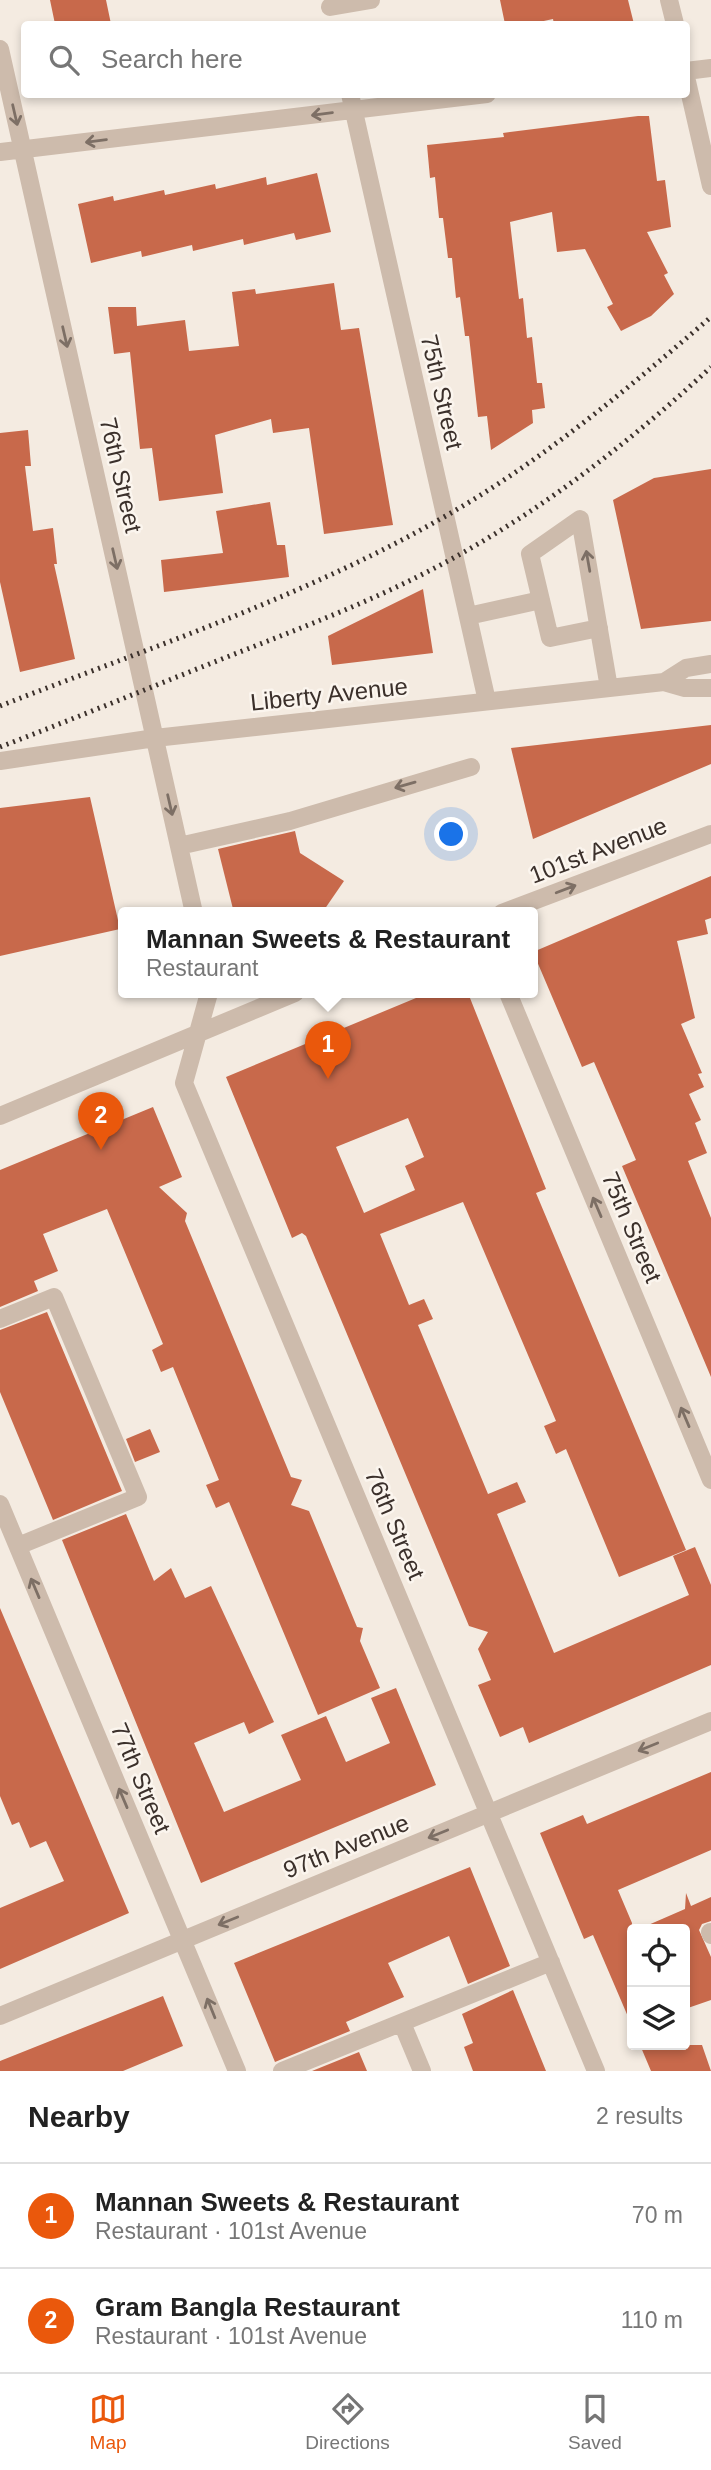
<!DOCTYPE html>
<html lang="en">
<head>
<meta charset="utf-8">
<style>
  body { margin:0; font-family:Arial,sans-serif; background:#f6f6f6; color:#222 }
  .controls { position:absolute; right:21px; bottom:21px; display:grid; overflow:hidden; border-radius:7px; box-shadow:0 4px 10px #0003 }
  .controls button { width:63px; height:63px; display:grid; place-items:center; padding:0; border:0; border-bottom:2px solid #e0e0e0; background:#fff; color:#222; font:35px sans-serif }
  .you { position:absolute; left:452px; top:835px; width:24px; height:24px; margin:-18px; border:5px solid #fff; border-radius:50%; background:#1a73e8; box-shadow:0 0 0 10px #1a73e833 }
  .badge { display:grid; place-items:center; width:46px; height:46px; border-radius:50%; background:#ea580c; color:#fff; font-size:23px; font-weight:700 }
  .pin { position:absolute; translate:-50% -58px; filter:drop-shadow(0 2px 4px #0008) }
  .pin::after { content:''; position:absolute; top:37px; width:24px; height:21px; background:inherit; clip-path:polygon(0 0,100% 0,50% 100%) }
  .popup { position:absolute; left:118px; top:907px; width:420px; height:91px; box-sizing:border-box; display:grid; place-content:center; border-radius:7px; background:#fff; filter:drop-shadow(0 2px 5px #0005); font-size:23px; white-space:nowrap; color:#767676 }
  .popup b { font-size:26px; color:#222 }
  .popup::after { content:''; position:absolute; left:50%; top:100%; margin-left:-14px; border:14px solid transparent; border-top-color:#fff }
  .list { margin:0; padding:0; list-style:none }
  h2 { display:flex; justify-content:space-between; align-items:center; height:91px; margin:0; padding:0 28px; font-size:30px }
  h2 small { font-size:23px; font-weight:400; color:#767676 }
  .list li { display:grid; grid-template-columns:46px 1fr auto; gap:21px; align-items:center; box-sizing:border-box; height:105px; padding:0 28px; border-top:2px solid #e0e0e0 }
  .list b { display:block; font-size:26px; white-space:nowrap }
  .list p { margin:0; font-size:23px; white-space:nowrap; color:#767676 }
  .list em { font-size:23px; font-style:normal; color:#767676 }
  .icon { flex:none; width:38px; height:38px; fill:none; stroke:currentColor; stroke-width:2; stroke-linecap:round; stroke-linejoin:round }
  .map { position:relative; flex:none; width:711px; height:2071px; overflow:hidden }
  .search { position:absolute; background:#fff; box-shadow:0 4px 10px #0003; left:21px; right:21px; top:21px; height:77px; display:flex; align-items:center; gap:18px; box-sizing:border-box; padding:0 24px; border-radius:7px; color:#767676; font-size:26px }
  .sheet { height:301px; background:#fff }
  nav { display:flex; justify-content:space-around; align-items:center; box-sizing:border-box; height:98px; border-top:2px solid #e0e0e0; background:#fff; font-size:19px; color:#767676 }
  nav a { display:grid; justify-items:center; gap:4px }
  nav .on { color:#ea580c }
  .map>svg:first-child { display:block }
  .building { fill:#c8694b; fill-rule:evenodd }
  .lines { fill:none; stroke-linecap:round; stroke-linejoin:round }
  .minor { stroke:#cdbbac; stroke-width:18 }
  .rail { stroke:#3b302b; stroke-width:5; stroke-dasharray:2 5; stroke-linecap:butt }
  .oneway { stroke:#7d6f65 }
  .labels { text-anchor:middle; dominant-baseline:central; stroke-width:5; stroke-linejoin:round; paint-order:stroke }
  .street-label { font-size:24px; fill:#3b302b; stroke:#fbf5ee }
</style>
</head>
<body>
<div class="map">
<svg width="711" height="2071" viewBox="0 0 711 2071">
  <rect width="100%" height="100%" fill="#f4ebe1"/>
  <!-- building -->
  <path class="building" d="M 50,0 L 106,0 L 111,24 L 55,24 Z
    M 500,0 L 628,0 L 634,24 L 554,24 L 553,19 L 530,24 L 505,24 Z
    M 638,116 L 649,116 L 657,181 L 665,180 L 671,227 L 647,232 L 668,273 L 664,275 L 674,294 L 651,316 L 621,331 L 607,307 L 613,304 L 585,249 L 557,252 L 552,212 L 510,222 L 519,299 L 523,298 L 527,338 L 532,337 L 537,383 L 542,383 L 545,408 L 532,410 L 533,423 L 491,450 L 487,416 L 478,417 L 469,336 L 465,336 L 460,297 L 456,298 L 452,258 L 448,258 L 443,218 L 439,218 L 435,177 L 430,178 L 427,145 L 504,137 L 503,133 Z
    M 317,173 L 331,232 L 296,240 L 294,233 L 244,245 L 243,239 L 193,251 L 192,245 L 142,257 L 141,251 L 91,263 L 78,204 L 113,196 L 114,201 L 164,190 L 165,195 L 215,184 L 216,189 L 266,177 L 267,185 Z
    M 334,283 L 341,330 L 359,328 L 393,525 L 324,534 L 309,428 L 273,433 L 271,419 L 215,435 L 223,493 L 159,501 L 152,448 L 140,449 L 130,352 L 114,354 L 108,307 L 136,307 L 137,326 L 185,320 L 189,351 L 239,346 L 232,292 L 255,289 L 256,294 Z
    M 28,430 L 31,466 L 25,466 L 33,531 L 53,528 L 57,564 L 54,564 L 75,659 L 20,672 L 0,582 L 0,433 Z
    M 711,469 L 711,621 L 641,629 L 613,500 L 654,478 Z
    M 270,502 L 277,545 L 285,545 L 289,577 L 164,592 L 161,560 L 223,553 L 216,511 Z
    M 423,589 L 433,653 L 332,665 L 328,636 Z
    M 711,725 L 711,764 L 533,839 L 511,748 Z
    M 90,797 L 120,929 L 0,956 L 0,808 Z
    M 295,831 L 300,853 L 344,881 L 322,913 L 234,913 L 218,849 Z
    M 711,876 L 711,918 L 705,920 L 708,934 L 677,941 L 695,1018 L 681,1024 L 702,1073 L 698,1074 L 704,1087 L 689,1094 L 701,1120 L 695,1123 L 707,1153 L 688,1161 L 711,1218 L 711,1377 L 622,1166 L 636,1160 L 594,1062 L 582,1067 L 533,952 Z
    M 428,993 L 468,993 L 546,1189 L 536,1193 L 686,1550 L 619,1577 L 566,1449 L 556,1454 L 544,1426 L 556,1421 L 463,1202 L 380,1234 L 409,1305 L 424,1299 L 433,1319 L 418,1325 L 488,1494 L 517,1482 L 526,1502 L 497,1514 L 554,1653 L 689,1595 L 673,1556 L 695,1547 L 711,1585 L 711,1665 L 529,1743 L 523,1727 L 500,1737 L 478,1685 L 491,1680 L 478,1649 L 488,1632 L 469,1626 L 306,1236 L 302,1233 L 292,1238 L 226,1077 ZM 408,1118 L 424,1157 L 405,1166 L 415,1190 L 364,1213 L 336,1147 Z
    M 153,1107 L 182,1177 L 159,1187 L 187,1213 L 185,1221 L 291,1477 L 302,1480 L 291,1505 L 309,1511 L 357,1627 L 363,1628 L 360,1641 L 380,1688 L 318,1715 L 229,1502 L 216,1508 L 206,1485 L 219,1480 L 173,1367 L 161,1372 L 152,1350 L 163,1344 L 107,1209 L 43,1234 L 58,1271 L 34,1281 L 38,1291 L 0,1307 L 0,1170 Z
    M 47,1312 L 122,1491 L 53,1520 L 0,1392 L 0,1330 Z
    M 150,1429 L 160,1452 L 135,1462 L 126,1439 Z
    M 126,1514 L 154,1581 L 171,1568 L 185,1598 L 211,1586 L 274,1722 L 249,1734 L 244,1722 L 194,1743 L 224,1812 L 301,1780 L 281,1735 L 326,1716 L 346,1762 L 390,1743 L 371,1698 L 396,1688 L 436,1785 L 201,1883 L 62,1540 Z
    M 0,1608 L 129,1913 L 0,1969 L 0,1908 L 64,1881 L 46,1841 L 30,1848 L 19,1822 L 12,1825 L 0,1796 Z
    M 711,1772 L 711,1850 L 618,1890 L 632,1923 L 632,2026 L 593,1935 L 584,1939 L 540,1833 L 583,1815 L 587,1824 Z
    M 470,1867 L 510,1966 L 468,1984 L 449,1936 L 388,1963 L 404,1997 L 346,2022 L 350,2031 L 275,2062 L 234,1963 Z
    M 686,1893 L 691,1906 L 711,1897 L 711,1921 L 702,1924 L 699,1930 L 711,1957 L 711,2000 L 685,2009 L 685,1929 L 639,1929 L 685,1909 Z
    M 513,1990 L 546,2071 L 473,2071 L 464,2047 L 473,2043 L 462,2014 Z
    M 163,1996 L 183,2046 L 123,2071 L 0,2071 L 0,2061 Z
    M 640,2045 L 702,2045 L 711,2071 L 651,2071 Z
    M 359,2052 L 367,2071 L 312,2071 Z"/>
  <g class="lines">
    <!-- minor -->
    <path class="minor" d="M 669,0 L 675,24
      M 330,7 L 371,0
      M 0,49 L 194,913
      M 686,71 L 711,68
      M 686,77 L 711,186
      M 350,94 L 487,701
      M 0,152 L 487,94
      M 468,616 L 541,600
      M 599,628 L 550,638 L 530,554 L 580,519 L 609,688
      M 664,682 L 686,668 L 711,664
      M 0,761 L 155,738 L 664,682 L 685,688 L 711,688
      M 179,846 L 290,821 L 471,767
      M 502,913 L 711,834
      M 209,993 L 184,1083 L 596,2071
      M 508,993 L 711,1480
      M 0,1116 L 295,993
      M 0,1319 L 54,1297 L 138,1497 L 18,1546
      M 0,1504 L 237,2071
      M 710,1932 L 711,1935
      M 0,2016 L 711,1721
      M 402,2023 L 422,2071
      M 282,2071 L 551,1962"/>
    <!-- rail -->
    <path class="rail" d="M 0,706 C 146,649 298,599 435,522 C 536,466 624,392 711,317
      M 0,747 C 76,718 151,687 227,657 C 293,631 360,606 423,574 C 528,521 625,447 711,367"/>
  </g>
  <!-- one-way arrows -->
  <defs><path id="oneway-shaft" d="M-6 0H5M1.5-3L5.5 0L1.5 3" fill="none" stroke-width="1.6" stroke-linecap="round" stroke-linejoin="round" transform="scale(1.75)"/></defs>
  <g class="oneway">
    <use href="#oneway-shaft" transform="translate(322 114) rotate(173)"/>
    <use href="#oneway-shaft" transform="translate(15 115) rotate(77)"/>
    <use href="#oneway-shaft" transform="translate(96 141) rotate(173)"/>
    <use href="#oneway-shaft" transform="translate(65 337) rotate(77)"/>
    <use href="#oneway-shaft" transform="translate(115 559) rotate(77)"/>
    <use href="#oneway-shaft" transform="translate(588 561) rotate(-100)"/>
    <use href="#oneway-shaft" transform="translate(405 785) rotate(164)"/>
    <use href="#oneway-shaft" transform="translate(170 805) rotate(77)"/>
    <use href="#oneway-shaft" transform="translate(566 889) rotate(-21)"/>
    <use href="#oneway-shaft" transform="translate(597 1207) rotate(-113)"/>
    <use href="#oneway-shaft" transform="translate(685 1417) rotate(-113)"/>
    <use href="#oneway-shaft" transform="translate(35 1588) rotate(-113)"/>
    <use href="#oneway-shaft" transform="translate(648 1747) rotate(158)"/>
    <use href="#oneway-shaft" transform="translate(123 1798) rotate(-113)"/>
    <use href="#oneway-shaft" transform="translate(438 1834) rotate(158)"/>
    <use href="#oneway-shaft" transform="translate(228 1921) rotate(158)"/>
    <use href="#oneway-shaft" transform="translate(211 2008) rotate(-112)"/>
  </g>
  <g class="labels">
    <!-- street labels -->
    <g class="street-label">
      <text transform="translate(442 392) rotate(77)">75th Street</text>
      <text transform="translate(121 475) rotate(77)">76th Street</text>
      <text transform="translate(329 694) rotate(-6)">Liberty Avenue</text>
      <text transform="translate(598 850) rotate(-21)">101st Avenue</text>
      <text transform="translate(632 1227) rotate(67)">75th Street</text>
      <text transform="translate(395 1524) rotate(67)">76th Street</text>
      <text transform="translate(141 1778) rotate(67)">77th Street</text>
      <text transform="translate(346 1846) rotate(-22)">97th Avenue</text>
    </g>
  </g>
</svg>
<div class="controls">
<button><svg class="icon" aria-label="locate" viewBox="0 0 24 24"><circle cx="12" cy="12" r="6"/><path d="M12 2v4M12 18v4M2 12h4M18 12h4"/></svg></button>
<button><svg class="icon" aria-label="layers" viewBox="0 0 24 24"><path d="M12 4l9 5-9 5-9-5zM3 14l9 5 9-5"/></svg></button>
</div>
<div class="you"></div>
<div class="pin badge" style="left:328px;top:1079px">1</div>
<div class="popup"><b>Mannan Sweets &amp; Restaurant</b>Restaurant</div>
<div class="pin badge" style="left:101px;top:1150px">2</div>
<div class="search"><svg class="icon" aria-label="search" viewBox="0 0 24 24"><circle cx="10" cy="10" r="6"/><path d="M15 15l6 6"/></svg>Search here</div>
</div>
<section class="sheet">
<h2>Nearby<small>2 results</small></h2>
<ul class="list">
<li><span class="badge">1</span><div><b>Mannan Sweets &amp; Restaurant</b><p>Restaurant · 101st Avenue</p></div><em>70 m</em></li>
<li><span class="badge">2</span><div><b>Gram Bangla Restaurant</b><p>Restaurant · 101st Avenue</p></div><em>110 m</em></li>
</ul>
</section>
<nav>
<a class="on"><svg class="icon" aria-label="map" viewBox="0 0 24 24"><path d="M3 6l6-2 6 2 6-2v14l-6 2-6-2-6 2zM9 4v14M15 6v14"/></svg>Map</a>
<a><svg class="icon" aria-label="directions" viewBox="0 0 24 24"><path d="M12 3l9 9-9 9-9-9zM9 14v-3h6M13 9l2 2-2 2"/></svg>Directions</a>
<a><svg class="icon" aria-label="saved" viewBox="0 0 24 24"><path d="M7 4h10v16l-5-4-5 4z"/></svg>Saved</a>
</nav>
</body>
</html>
